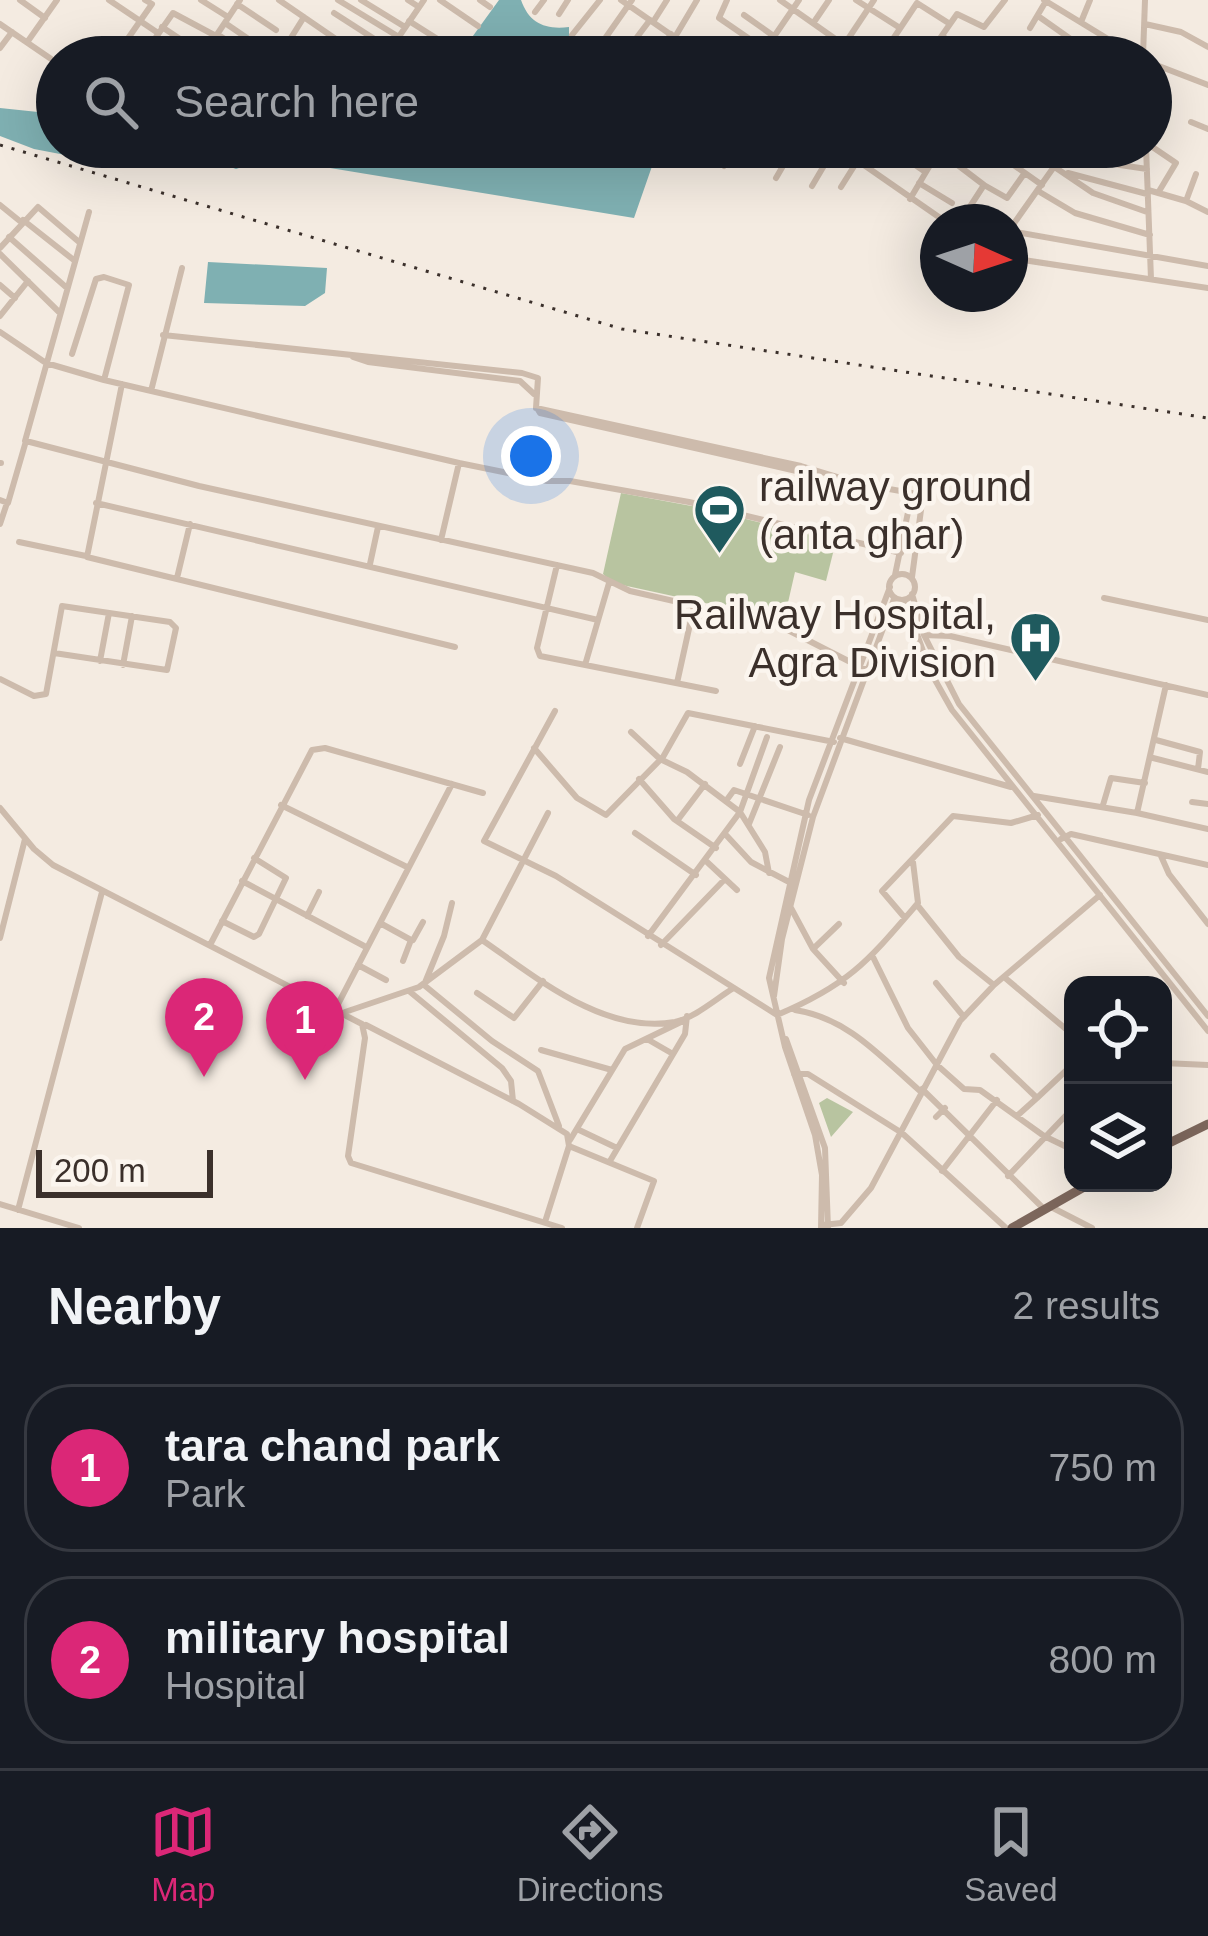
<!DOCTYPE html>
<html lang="en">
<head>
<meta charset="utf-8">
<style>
  body { margin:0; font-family:Helvetica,sans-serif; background:#20242c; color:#f1f3f6 }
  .controls { position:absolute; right:36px; bottom:36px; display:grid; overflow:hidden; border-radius:24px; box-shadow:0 12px 48px #0002 }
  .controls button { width:108px; height:108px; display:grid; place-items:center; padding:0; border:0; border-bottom:3px solid #363941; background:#171b24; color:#f1f3f6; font:60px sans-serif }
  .compass { position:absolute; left:920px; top:204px; width:108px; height:108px; border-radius:50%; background:#171b24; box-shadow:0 12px 48px #0002; rotate:93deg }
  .scale { position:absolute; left:36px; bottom:30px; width:177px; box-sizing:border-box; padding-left:12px; border:6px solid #3b302b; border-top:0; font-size:33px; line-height:42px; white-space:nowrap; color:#3b302b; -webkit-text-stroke:9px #fbf5ee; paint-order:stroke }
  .you { position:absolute; left:531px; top:456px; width:42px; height:42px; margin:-30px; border:9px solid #fff; border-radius:50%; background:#1a73e8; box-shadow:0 0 0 18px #1a73e833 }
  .badge { display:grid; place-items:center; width:78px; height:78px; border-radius:50%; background:#db2777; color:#fff; font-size:39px; font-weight:700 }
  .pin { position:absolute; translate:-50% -99px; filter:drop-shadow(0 3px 6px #0008) }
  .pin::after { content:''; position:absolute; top:63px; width:42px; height:36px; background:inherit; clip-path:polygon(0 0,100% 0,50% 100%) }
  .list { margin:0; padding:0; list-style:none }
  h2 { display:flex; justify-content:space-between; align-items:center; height:156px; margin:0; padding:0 48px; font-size:51px }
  h2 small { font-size:39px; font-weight:400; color:#9ea1a6 }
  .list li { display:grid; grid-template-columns:78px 1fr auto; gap:36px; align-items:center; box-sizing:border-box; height:168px; margin:0 24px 24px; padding:0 24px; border:3px solid #363941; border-radius:48px }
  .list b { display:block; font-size:45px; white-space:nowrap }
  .list p { margin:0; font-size:39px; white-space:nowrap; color:#9ea1a6 }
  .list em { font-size:39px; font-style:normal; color:#9ea1a6 }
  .icon { flex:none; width:66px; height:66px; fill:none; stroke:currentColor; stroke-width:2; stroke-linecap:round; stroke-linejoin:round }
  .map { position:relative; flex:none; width:1208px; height:1228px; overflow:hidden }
  .search { position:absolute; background:#171b24; box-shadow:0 12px 48px #0002; left:36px; right:36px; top:36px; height:132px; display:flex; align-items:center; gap:30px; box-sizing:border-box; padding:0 42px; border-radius:66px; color:#9ea1a6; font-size:45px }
  .sheet { height:540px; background:#171b24 }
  nav { display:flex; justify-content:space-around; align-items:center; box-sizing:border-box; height:168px; border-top:3px solid #363941; background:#171b24; font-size:33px; color:#9ea1a6 }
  nav a { display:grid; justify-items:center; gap:6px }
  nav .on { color:#db2777 }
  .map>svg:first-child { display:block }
  .green { fill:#b8c4a0 }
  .water { fill:#7fb0b2 }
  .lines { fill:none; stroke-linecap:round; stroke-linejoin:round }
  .minor { stroke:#cdbbac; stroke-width:6 }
  .major { stroke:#7d675c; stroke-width:9 }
  .rail { stroke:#3b302b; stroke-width:3; stroke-dasharray:3 9; stroke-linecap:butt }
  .labels { text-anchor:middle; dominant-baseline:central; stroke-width:9; stroke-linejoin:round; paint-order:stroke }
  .poi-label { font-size:42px; fill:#3b302b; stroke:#fbf5ee; text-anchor:start }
</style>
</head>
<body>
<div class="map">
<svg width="1208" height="1228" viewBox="0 0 1208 1228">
  <rect width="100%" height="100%" fill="#f4ebe1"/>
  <!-- green -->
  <path class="green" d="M 621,493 L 697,507 L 836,541 L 826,581 L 795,572 L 784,620 L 613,583 L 603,574 Z
    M 827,1098 L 853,1112 L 831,1137 L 819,1103 Z"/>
  <!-- water -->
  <path class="water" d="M 499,0 L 521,0 C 529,23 545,30 569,27 L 569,39 L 556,57 L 478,57 L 470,40 Z
    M 0,108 L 57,114 L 57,147 L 147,147 L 147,159 L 128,167 L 34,149 L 0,136 Z
    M 155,147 L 656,147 L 658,149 L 634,218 L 269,158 L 236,169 L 217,162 L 199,167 L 190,158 L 172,163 L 153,160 Z
    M 208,262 L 327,268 L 325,293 L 305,306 L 204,303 Z"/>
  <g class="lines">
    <!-- minor -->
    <path class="minor" d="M 20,0 L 45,18
      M 109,0 L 158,33
      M 201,0 L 228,17
      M 279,0 L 362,57
      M 338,0 L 399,37
      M 361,0 L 405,27
      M 408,0 L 419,7
      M 440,0 L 478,26
      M 480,0 L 490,7
      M 621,0 L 703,57
      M 727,0 L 719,18 L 776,57
      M 780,0 L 861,57
      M 856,0 L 900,28
      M 1044,0 L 1126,50 L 1143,55
      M 237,4 L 276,30
      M 535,12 L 544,0
      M 334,13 L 390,49
      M 559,14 L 568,0
      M 744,15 L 775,37
      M 1038,16 L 1082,47 L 1085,57
      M 409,21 L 466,57
      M 653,22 L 667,0
      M 814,22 L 829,0
      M 1081,22 L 1090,0
      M 225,23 L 263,49
      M 0,24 L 57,63
      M 1145,24 L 1181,32 L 1208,47
      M 162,27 L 207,57
      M 1030,28 L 1046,1
      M 217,34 L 252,57
      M 572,35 L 600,0
      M 942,36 L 971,57
      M 675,37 L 697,0
      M 28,41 L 57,0
      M 393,45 L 411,57
      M 0,48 L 12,32
      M 1143,56 L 1145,0
      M 115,57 L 152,4 L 145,0
      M 142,57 L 173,13 L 216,36
      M 169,57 L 181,40
      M 202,57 L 240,0
      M 279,57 L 304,17
      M 315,57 L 330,35
      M 385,57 L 424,0
      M 592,57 L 632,0
      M 622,57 L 650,20
      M 656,57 L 671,34
      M 678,57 L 686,45
      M 760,57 L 799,0
      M 836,57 L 874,0
      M 881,57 L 917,3 L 950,24
      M 927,57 L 957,14 L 984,27 L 1005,0
      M 1151,63 L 1208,85
      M 1191,122 L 1208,129
      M 1151,146 L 1176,163 L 1158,193
      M 838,147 L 946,222
      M 889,147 L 924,171
      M 934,147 L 984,185 L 960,222
      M 988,147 L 1042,185
      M 1025,147 L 1093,193 L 1147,212
      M 1059,147 L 1120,165 L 1147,169
      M 1146,147 L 1151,279
      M 698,155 L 703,147
      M 675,157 L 682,147
      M 810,158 L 818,147
      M 724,166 L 736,147
      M 1068,173 L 1147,194
      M 776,178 L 794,147
      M 919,183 L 952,203
      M 984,185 L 1007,198 L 1024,174
      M 812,186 L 835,147
      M 841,187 L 858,160
      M 1148,190 L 1186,201 L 1196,174
      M 1038,191 L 1075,213 L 1150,235
      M 910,199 L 939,150
      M 1186,201 L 1208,212
      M 0,205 L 21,222
      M 23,220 L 75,261
      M 1010,229 L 1068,147
      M 1010,231 L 1208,266
      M 9,237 L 67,288
      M 0,248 L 38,207 L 79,242
      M 0,254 L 60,313
      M 1010,258 L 1208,288
      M 0,285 L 15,298
      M 0,316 L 28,281
      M 0,332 L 46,363 L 104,380 L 459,463 L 547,481 L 570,481 L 689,502 L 901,553
      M 163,335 L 522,373 L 538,378 L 536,408
      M 72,354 L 96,279 L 104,277 L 129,285 L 104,380
      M 353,357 L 368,362 L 520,381 L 534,394
      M 122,384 L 87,557 L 455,647
      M 151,391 L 182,268
      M 536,408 L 801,466 L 861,484 L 923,495 L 912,577
      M 537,408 L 540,413 L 814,475
      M 25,441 L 89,212
      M 0,463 L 1,463
      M 0,500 L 8,503 L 26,441 L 199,486 L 593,573 L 630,591 L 778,625 L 866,670
      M 96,503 L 598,620
      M 0,524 L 7,503
      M 441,540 L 459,463
      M 19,542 L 86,556
      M 370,564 L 378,527
      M 557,565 L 537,648 L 540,656 L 716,691
      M889 587a13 13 0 1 1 26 0a13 13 0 1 1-26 0Z
      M 895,575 L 912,493
      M 177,578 L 190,524
      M 912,594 L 924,635 L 959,704 L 1208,1016
      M 1104,598 L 1208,620
      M 905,600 L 930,671 L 952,710 L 1208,1031
      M 924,635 L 950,636 L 1208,695
      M 100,661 L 109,613
      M 123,665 L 132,616
      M 585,665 L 609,583
      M 0,679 L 34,696 L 46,694 L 62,606 L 170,622 L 176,628 L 167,670 L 54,653
      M 677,683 L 694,606
      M 1166,685 L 1137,813 L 1208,829
      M 555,711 L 484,841 L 556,876 L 777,1015 C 850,984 868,961 918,903 L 913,862
      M 631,732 L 660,759 L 687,772 L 740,812 L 765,852 L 769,873
      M 840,738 L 1011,787
      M 1156,740 L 1200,752 L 1198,769
      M 534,748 L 577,798 L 606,815 L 663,757 L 688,713 L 834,742
      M 1153,758 L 1208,772
      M 740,764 L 755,726
      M 639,779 L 674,819 L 716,848
      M 1034,796 L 1137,813
      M 726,801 L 734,790 L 808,815
      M 1192,802 L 1208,804
      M 281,805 L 407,867
      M 1103,805 L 1111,778 L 1145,783
      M 0,808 L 34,849 L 53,865 L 362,1024 L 365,1038 L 348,1156 L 351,1163 L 562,1228
      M 677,821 L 705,784
      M 749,824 L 780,747
      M 635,833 L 696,875
      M 727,836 L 751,862 L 791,883
      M 1061,839 L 1071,834 L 1208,865
      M 1161,856 L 1169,874 L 1208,924
      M 706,861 L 737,890
      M 242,881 L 366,947
      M 452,903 L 444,936 L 424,985 L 492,1041 L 538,1071 L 559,1126
      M 918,906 L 959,957 L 994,985
      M 791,908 L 813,949 L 844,983
      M 307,916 L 319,892
      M 905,918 L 882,891 L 953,816 L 1011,823 L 1038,815
      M 222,921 L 254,937 L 259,934 L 286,878 L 254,858
      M 380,923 L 411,940 L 403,961
      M 648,936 L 740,812 L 767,737
      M 0,938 L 25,839
      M 413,940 L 423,922
      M 482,940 C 536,977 604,1035 675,1022 C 694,1018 716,999 732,989
      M 210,945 L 312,750 L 325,748 L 483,793
      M 661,945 L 725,879
      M 813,949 L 839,924
      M 873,957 L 908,1028 L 937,1065 L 964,1089 L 980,1090 L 1044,1136 L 1073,1150
      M 358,965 L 386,980
      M 1004,977 L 1073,1035
      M 936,983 L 964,1017
      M 409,991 L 502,1068 L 511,1081 L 513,1101
      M 477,993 L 514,1018 L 543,981
      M 774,996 L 782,939 L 813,817 L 894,599
      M 336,1008 L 452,784
      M 795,1010 C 848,1018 881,1057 920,1091
      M 345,1012 L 419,987 L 482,940 L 548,813
      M 366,1025 L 519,1104 L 567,1134 L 569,1146 L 545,1222
      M 647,1039 L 673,1054
      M 786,1039 L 825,1148 L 828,1228
      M 541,1050 L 612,1070
      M 993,1056 L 1037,1098 L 1073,1064
      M 1163,1063 L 1208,1065
      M 794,1074 L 808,1074 L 902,1133 L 1006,1228
      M 922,1089 L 1043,1208
      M 1018,1115 L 1037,1098
      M 936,1117 L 945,1108
      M 577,1129 L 617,1148
      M 570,1140 L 625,1049 L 683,1021
      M 569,1146 L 654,1181 L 637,1228
      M 610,1161 L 685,1034 L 687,1016
      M 942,1171 L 997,1100
      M 1008,1176 L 1073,1108
      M 0,1204 L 79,1228
      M 1051,1207 L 1092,1228
      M 18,1210 L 102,892
      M 823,1225 L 841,1223 L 871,1188 L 960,1021 L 994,985 L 1100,895
      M 821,1228 L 822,1175 L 815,1135 L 785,1047 L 769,978 L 809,800 L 890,587"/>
    <!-- major -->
    <path class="major" d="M 1163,1146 L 1208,1124
      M 1012,1228 L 1091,1183"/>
    <!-- rail -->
    <path class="rail" d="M 0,145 L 622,329 L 1208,418"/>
  </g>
  <!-- icons -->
  <defs>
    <symbol id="stadium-pin" viewBox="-11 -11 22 30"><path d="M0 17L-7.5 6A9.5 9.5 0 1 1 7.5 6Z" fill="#1f5a5e" stroke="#fbf5ee"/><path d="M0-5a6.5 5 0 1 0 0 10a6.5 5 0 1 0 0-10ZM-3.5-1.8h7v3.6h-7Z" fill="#fff"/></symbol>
    <symbol id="hospital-pin" viewBox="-11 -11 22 30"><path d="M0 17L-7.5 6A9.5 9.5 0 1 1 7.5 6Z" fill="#1f5a5e" stroke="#fbf5ee"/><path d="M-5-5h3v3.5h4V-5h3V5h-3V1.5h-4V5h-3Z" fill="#fff"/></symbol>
  </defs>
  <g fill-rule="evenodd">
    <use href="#stadium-pin" x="690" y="480" width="59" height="81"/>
    <use href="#hospital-pin" x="1006" y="608" width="59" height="81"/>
  </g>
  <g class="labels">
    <!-- poi labels -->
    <g class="poi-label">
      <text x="759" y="486">railway ground<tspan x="759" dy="48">(anta ghar)</tspan></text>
      <text x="996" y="614" text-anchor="end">Railway Hospital,<tspan x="996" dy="48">Agra Division</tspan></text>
    </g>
  </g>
</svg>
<div class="controls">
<button><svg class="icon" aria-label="locate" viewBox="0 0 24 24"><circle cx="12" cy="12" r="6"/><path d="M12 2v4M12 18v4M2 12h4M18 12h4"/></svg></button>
<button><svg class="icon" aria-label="layers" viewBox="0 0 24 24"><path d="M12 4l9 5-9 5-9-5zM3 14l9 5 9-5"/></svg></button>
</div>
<svg class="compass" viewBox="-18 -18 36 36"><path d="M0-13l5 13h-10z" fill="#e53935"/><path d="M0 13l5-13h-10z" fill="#9ea1a6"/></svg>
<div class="scale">200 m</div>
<div class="you"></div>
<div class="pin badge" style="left:305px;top:1080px">1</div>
<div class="pin badge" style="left:204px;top:1077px">2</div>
<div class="search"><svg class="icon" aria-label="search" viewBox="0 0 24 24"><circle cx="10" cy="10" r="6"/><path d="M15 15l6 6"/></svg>Search here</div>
</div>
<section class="sheet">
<h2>Nearby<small>2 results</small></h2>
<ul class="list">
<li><span class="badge">1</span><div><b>tara chand park</b><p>Park</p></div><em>750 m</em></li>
<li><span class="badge">2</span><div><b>military hospital</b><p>Hospital</p></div><em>800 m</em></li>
</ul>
</section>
<nav>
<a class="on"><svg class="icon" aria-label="map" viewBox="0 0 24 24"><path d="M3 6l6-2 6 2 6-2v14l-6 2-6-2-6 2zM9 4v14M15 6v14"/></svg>Map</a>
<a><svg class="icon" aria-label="directions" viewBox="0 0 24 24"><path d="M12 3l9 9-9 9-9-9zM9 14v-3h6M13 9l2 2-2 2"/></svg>Directions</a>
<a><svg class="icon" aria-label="saved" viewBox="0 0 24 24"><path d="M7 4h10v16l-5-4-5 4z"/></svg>Saved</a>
</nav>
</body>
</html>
